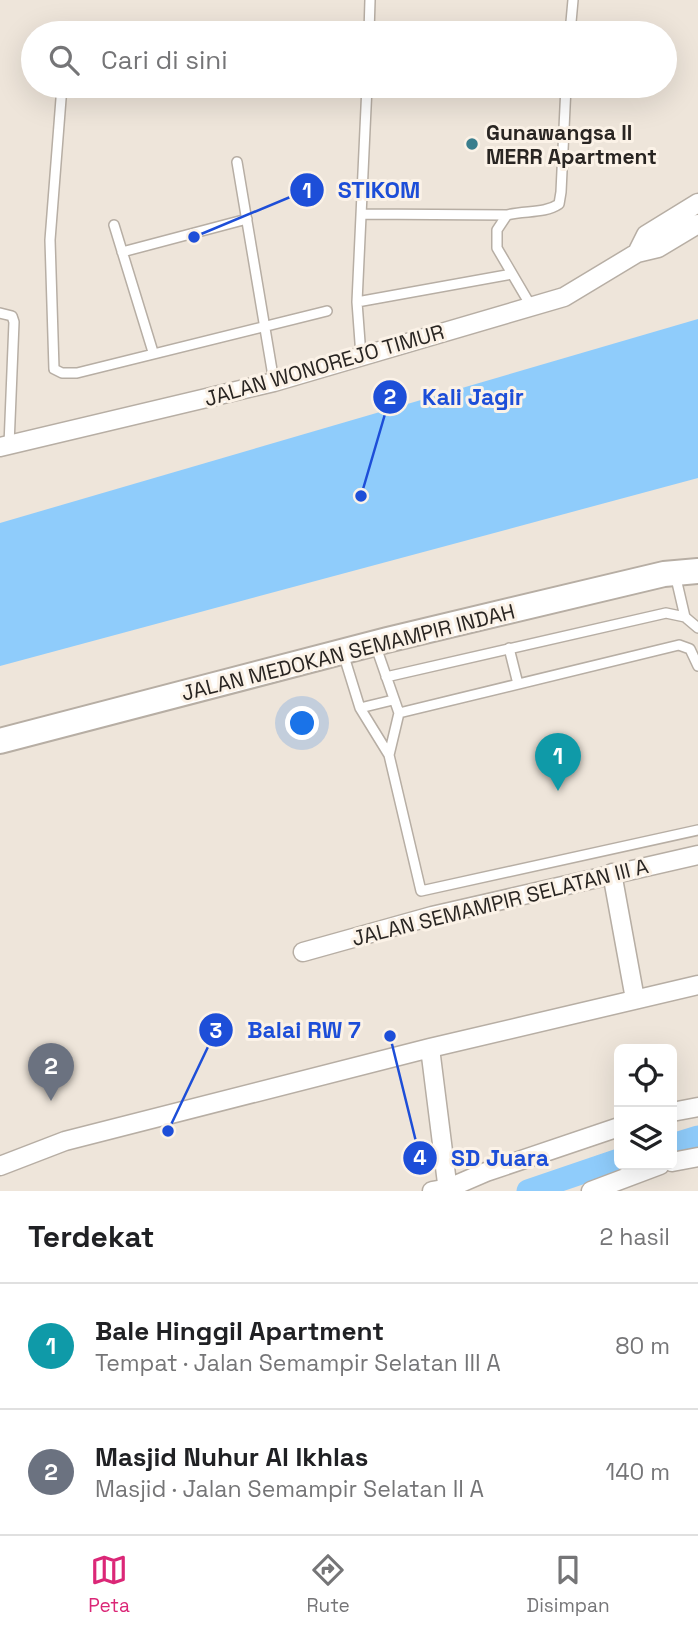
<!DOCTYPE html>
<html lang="id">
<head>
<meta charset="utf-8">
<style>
  body { margin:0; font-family:"Space Grotesk",sans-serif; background:#f2f2f2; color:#202124 }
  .controls { position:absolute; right:21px; bottom:21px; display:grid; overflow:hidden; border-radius:10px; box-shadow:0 7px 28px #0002 }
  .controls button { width:63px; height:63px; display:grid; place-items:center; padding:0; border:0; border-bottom:2px solid #e0e0e0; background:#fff; color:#202124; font:35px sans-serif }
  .you { position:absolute; left:303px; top:724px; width:24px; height:24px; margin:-18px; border:5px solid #fff; border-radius:50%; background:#1a73e8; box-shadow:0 0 0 10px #1a73e833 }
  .badge { display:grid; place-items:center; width:46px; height:46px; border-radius:50%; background:#db2777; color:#fff; font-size:23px; font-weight:700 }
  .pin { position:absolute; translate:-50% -58px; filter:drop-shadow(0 2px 4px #0008) }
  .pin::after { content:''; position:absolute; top:37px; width:24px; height:21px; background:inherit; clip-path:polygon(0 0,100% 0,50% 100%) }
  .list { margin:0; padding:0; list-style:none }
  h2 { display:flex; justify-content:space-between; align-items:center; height:91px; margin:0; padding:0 28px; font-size:30px }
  h2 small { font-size:23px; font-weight:400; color:#757577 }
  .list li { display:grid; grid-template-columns:46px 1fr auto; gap:21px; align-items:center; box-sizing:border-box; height:126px; padding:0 28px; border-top:2px solid #e0e0e0 }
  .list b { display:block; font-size:26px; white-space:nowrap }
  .list p { margin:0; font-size:23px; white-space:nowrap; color:#757577 }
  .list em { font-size:23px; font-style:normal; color:#757577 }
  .icon { flex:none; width:38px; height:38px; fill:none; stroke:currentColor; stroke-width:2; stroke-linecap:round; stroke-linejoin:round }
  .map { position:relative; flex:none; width:698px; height:1191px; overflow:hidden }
  .search { position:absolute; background:#fff; box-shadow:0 7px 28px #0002; left:21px; right:21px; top:21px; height:77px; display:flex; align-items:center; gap:18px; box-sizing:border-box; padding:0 24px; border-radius:38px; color:#757577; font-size:26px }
  .sheet { height:343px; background:#fff }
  nav { display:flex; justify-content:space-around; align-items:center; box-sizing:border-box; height:98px; border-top:2px solid #e0e0e0; background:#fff; font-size:19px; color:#757577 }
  nav a { display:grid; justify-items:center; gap:4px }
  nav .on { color:#db2777 }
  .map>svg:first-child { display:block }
  .water { fill:#8fccfb }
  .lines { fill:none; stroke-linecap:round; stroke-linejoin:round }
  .canal { stroke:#8fccfb; stroke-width:23 }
  .lane-casing { stroke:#b7aea4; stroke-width:12 }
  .street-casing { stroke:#b7aea4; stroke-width:21 }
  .secondary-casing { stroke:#b7aea4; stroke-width:28 }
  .lane { stroke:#fff; stroke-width:9 }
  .street { stroke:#fff; stroke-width:18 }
  .secondary { stroke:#fff; stroke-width:24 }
  .poi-dot { fill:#3a7e8d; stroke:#fbf2e7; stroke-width:2.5 }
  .labels { text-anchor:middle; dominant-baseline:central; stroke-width:6; stroke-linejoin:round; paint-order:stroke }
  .poi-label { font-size:21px; font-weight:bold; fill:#292522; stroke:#fbf2e7; text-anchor:start }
  .street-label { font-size:21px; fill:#292522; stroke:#fbf2e7 }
  .leader { fill:none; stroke:#1d4ed8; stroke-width:2.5 }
  .callout-dot { fill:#1d4ed8; stroke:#fbf2e7; stroke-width:2.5 }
  .mark-label { font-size:21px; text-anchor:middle; font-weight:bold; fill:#fff }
  .callout-label { font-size:23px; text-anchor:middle; font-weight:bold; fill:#1d4ed8; stroke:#fbf2e7; stroke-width:6; stroke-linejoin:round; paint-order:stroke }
</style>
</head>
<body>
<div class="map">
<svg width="698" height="1191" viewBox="0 0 698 1191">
  <rect width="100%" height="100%" fill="#eee5da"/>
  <!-- water -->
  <path class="water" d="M 698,319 L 698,478 L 0,666 L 0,523 Z"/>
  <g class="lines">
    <!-- canal -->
    <path class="canal" d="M 672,1145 L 698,1137
      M 528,1191 L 619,1160"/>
    <defs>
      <path id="lane" d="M 369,33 L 370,0
        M 570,33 L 573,0
        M 62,86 L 50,240 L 54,369 L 62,373 L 77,373 L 327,311
        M 237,162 L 274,382
        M 361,214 L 507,215 C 525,210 544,214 559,204 L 561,192 L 566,86
        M 507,215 L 497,230 L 497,248 L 531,306
        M 114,225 L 153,352
        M 122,252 L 247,219
        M 357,302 L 512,274
        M 0,313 L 12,316 L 14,322 L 9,445
        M 361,356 L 357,302 L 367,86
        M 675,574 L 685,617 L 698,628
        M 376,647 L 399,713 L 389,755
        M 509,648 L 518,684
        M 343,653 L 360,708 L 389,755 L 421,891 L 698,830
        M 386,677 L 666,613 L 685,617
        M 360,708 L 393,700
        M 399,713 L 679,645 L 690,649 L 698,666"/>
      <path id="street" d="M 637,253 L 646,235 L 698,203
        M 0,447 L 274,382 L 564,297 L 637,253 L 658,248 L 698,224
        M 612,873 L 635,999
        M 303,952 L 432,916 L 698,855
        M 430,1048 L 448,1191
        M 672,1112 L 698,1107
        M 672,1162 L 698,1157
        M 0,1166 L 65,1141 L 430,1048 L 698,985
        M 432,1191 L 449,1188 L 486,1172 L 619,1127
        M 591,1191 L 660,1165"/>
      <path id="secondary" d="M 0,741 L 387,640 L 664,574 L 698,571"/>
    </defs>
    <!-- lane casing -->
    <use href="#lane" class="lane-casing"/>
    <!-- street casing -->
    <use href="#street" class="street-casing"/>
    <!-- secondary casing -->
    <use href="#secondary" class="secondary-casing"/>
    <!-- lane -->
    <use href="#lane" class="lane"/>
    <!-- street -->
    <use href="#street" class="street"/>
    <!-- secondary -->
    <use href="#secondary" class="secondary"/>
  </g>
  <!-- markers -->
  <circle class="poi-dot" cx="472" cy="144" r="7"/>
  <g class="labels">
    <!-- poi labels -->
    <g class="poi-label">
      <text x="486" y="132">Gunawangsa II<tspan x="486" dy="24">MERR Apartment</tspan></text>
    </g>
    <!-- street labels -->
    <g class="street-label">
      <text transform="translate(324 365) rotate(-16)">JALAN WONOREJO TIMUR</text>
      <text transform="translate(348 652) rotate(-14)">JALAN MEDOKAN SEMAMPIR INDAH</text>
      <text transform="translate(500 902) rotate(-14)">JALAN SEMAMPIR SELATAN III A</text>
    </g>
  </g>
  <!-- callouts -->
  <path class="leader" d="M194 237L307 190M361 496L390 397M168 1131L216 1030M390 1036L420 1158"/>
  <g class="callout-dot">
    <circle cx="194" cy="237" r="7"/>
    <circle cx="361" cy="496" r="7"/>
    <circle cx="168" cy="1131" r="7"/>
    <circle cx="390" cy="1036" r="7"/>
    <circle cx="307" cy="190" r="18"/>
    <circle cx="390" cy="397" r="18"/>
    <circle cx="216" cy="1030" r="18"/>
    <circle cx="420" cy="1158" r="18"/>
  </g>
  <g class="mark-label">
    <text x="307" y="198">1</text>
    <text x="390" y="404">2</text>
    <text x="216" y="1038">3</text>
    <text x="420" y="1165">4</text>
  </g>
  <g class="callout-label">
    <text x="379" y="198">STIKOM</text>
    <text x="473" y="405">Kali Jagir</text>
    <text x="304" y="1038">Balai RW 7</text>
    <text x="500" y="1166">SD Juara</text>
  </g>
</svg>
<div class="controls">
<button><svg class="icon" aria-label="locate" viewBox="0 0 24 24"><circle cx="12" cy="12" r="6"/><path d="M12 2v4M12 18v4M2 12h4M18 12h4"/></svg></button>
<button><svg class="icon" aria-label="layers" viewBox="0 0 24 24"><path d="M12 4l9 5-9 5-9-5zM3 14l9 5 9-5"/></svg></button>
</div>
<div class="you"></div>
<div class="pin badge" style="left:558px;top:791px;background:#0f9aa8">1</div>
<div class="pin badge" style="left:51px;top:1101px;background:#6b7280">2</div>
<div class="search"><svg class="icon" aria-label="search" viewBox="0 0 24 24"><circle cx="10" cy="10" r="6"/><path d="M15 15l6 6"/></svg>Cari di sini</div>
</div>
<section class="sheet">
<h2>Terdekat<small>2 hasil</small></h2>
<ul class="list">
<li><span class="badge" style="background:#0f9aa8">1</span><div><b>Bale Hinggil Apartment</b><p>Tempat · Jalan Semampir Selatan III A</p></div><em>80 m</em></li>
<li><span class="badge" style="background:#6b7280">2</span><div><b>Masjid Nuhur Al Ikhlas</b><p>Masjid · Jalan Semampir Selatan II A</p></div><em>140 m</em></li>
</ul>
</section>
<nav>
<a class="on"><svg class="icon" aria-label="map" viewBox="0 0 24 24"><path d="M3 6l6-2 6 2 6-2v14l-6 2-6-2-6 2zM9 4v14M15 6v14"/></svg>Peta</a>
<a><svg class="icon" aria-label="directions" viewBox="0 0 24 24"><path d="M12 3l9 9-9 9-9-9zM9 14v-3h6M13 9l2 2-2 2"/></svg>Rute</a>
<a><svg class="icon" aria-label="saved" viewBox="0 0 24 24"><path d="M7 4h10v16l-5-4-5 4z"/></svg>Disimpan</a>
</nav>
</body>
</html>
